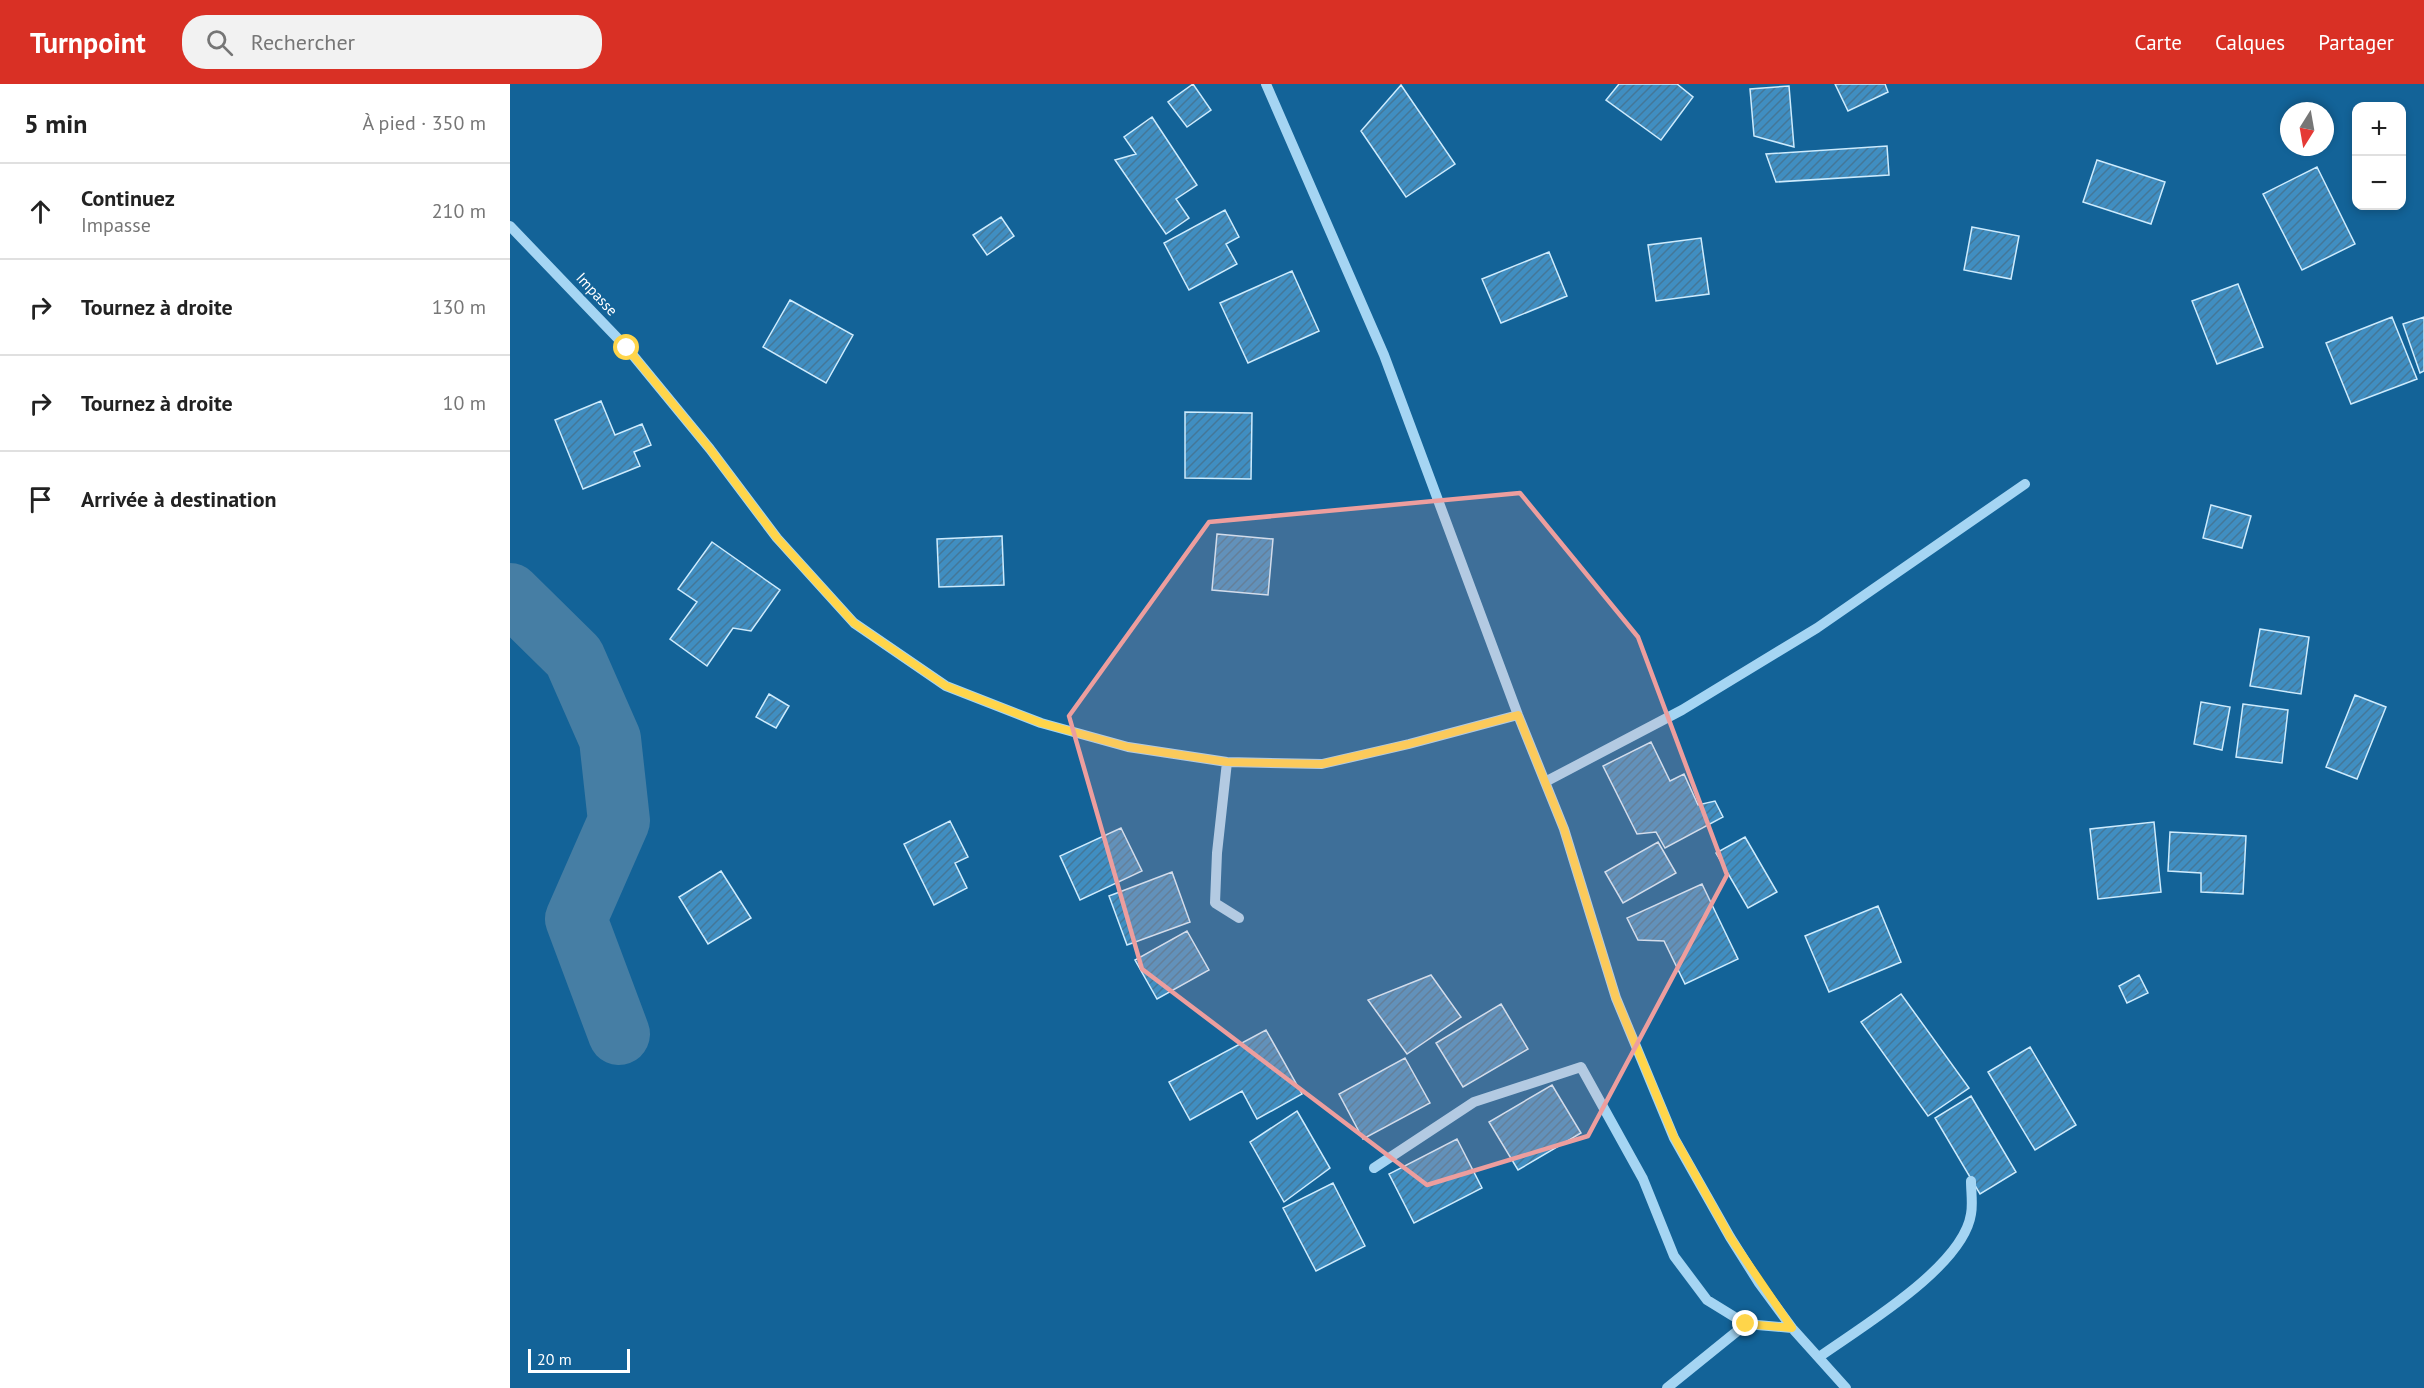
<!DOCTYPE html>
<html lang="fr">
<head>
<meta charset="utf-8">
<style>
  body { margin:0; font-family:"PT Sans",sans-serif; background:#f2f2f2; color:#222 }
  .controls { position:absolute; right:18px; top:18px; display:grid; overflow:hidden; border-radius:12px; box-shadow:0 3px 9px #0003 }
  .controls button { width:54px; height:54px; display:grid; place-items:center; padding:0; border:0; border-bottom:2px solid #e0e0e0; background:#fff; color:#222; font:30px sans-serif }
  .compass { position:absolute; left:1770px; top:18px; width:54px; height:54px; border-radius:50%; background:#fff; box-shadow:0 3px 9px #0003; rotate:191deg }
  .scale { position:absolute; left:18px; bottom:15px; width:102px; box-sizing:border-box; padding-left:6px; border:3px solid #fff; border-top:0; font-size:16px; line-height:21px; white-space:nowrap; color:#fff; -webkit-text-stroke:4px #136398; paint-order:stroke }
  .stop { position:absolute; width:18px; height:18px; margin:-14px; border:4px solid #ffd54a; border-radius:50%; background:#fff }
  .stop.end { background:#ffd54a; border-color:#fff; box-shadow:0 2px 6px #0008 }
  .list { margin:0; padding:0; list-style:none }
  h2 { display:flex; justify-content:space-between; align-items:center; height:78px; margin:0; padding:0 24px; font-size:26px }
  h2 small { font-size:20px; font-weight:400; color:#767676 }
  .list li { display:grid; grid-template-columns:39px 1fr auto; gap:18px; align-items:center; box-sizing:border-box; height:96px; padding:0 24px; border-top:2px solid #e0e0e0 }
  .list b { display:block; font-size:22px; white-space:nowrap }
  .list p { margin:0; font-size:20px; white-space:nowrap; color:#767676 }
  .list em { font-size:20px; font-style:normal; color:#767676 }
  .icon { flex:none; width:33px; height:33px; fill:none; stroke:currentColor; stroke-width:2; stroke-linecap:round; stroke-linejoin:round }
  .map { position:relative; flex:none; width:1914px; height:1304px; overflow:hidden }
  header { display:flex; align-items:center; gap:36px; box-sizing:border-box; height:84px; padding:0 30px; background:#d93025; color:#fff }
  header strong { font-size:28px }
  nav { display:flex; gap:33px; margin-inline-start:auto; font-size:21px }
  .search { width:420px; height:54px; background:#f2f2f2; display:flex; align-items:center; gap:15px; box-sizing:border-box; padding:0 21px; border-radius:24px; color:#767676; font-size:22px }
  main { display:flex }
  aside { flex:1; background:#fff }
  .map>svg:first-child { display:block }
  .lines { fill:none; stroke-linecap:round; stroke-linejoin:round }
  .river { stroke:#467ea4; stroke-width:62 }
  .building { fill:url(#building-hatch); stroke:#cdebfd; stroke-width:1.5 }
  .minor { stroke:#a5d5f3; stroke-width:10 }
  .route { stroke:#ffd54a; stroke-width:8 }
  .marked { fill:#ed9e9e; fill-opacity:0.2; stroke:#ed9e9e; stroke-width:4.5; stroke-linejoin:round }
  .labels { text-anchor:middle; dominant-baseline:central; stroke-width:4.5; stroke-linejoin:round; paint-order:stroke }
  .street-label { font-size:15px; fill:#fff; stroke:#136398 }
</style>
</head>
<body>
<header>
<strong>Turnpoint</strong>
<div class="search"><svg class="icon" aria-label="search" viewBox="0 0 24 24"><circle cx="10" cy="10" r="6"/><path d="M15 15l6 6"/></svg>Rechercher</div>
<nav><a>Carte</a><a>Calques</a><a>Partager</a></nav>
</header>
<main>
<aside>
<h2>5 min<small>À pied · 350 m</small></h2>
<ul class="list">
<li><svg class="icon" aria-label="ahead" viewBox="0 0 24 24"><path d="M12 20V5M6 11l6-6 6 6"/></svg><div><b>Continuez</b><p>Impasse</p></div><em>210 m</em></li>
<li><svg class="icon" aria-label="right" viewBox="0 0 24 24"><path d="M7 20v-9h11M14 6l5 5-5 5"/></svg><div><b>Tournez à droite</b></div><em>130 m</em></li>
<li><svg class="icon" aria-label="right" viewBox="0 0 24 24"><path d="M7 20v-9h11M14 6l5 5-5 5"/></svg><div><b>Tournez à droite</b></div><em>10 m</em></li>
<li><svg class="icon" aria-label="arrive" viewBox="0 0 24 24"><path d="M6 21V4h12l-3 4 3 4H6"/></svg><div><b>Arrivée à destination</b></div></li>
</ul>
</aside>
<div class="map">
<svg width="1914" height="1304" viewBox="0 0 1914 1304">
  <defs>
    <pattern id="building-hatch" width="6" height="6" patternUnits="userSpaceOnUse" patternTransform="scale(1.5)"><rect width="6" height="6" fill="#408ec1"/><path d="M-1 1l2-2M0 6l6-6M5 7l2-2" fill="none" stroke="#447798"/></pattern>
  </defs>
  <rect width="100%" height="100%" fill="#136398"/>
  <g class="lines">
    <!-- river -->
    <path class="river" d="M 0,510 L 64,573 L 100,655 L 109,737 L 66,835 L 109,950"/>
  </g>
  <!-- building -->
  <path class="building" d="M 683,0 L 701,26 L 677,43 L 658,18 Z
    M 1109,0 L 1167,0 L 1183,13 L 1151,56 L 1096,16 Z
    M 1325,0 L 1375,0 L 1378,8 L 1338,27 Z
    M 891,1 L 945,80 L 896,113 L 851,47 Z
    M 1279,2 L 1284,63 L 1244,52 L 1240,5 Z
    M 642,33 L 687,101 L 666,115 L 679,134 L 656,150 L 605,76 L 626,70 L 614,53 Z
    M 1377,62 L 1379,91 L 1266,98 L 1256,70 Z
    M 1587,76 L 1655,98 L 1641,140 L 1573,118 Z
    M 1807,83 L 1845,160 L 1792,186 L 1753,110 Z
    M 715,126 L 729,153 L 716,160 L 727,180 L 679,206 L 654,159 Z
    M 491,133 L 504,152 L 477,171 L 463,151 Z
    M 1462,143 L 1509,152 L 1501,195 L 1454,186 Z
    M 1191,154 L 1199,210 L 1146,217 L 1138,161 Z
    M 1039,168 L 1057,212 L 991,239 L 972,195 Z
    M 782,187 L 809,247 L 738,279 L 710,219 Z
    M 1728,200 L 1753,263 L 1707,280 L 1682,217 Z
    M 280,216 L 343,251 L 316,299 L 253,263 Z
    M 1882,233 L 1907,295 L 1841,320 L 1816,259 Z
    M 1914,233 L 1914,287 L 1910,289 L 1893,240 Z
    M 91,317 L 105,351 L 132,340 L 141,361 L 124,368 L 130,382 L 73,405 L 45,336 Z
    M 675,328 L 742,329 L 741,395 L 675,394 Z
    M 1701,421 L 1741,432 L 1732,464 L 1693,454 Z
    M 707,450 L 763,455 L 758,511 L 702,506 Z
    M 492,452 L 494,501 L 429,503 L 427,455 Z
    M 202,458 L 270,506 L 241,547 L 223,544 L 197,582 L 160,555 L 187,518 L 168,505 Z
    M 1750,545 L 1799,553 L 1791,610 L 1740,602 Z
    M 259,610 L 279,622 L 266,644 L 246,633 Z
    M 1845,611 L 1876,623 L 1847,695 L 1816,683 Z
    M 1691,618 L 1720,623 L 1712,666 L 1684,660 Z
    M 1733,620 L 1778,626 L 1772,679 L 1726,673 Z
    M 1141,658 L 1160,697 L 1174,690 L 1188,721 L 1205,717 L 1213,733 L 1155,764 L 1146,748 L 1127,750 L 1093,682 Z
    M 440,737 L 458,773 L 445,779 L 457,804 L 424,821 L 394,760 Z
    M 1644,738 L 1651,808 L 1588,815 L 1580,745 Z
    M 611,744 L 632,787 L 570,816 L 550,772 Z
    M 1660,748 L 1736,752 L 1733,810 L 1691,808 L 1691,789 L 1658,787 Z
    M 1235,753 L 1267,808 L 1238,824 L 1206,769 Z
    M 1148,758 L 1166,789 L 1113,819 L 1095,788 Z
    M 211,787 L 241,834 L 198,860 L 169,813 Z
    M 662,788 L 680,838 L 617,861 L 599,812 Z
    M 1192,800 L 1228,875 L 1175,900 L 1154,857 L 1128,856 L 1117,834 Z
    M 1368,822 L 1391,878 L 1319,908 L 1295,852 Z
    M 677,847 L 699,886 L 647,915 L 625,876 Z
    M 921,891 L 951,933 L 897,970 L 858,916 Z
    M 1629,891 L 1638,909 L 1617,919 L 1609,902 Z
    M 1391,910 L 1459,1004 L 1418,1032 L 1351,938 Z
    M 991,920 L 1018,965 L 953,1003 L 926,959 Z
    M 756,946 L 792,1010 L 747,1035 L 732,1007 L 680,1036 L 659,998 Z
    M 1520,963 L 1566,1041 L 1525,1066 L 1478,988 Z
    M 895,974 L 920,1019 L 853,1055 L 829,1010 Z
    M 1042,1001 L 1071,1049 L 1008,1086 L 979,1038 Z
    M 1461,1012 L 1506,1088 L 1470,1110 L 1425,1034 Z
    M 787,1027 L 820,1084 L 774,1118 L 740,1058 Z
    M 947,1055 L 972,1104 L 904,1139 L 879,1090 Z
    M 823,1099 L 855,1162 L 806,1187 L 773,1124 Z"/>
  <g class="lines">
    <!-- minor -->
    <path class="minor" d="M 756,0 L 874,271 L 1008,631 L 1054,745 L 1106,914 L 1164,1054 L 1220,1153 L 1249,1199 L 1282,1244 L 1336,1304
      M 0,142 L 117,264 L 200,365 L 267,454 L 344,539 L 436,602 L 531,639 L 618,663 L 717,678 L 812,680 L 899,660 L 1008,631
      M 717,678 L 707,769 L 705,819 L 729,834
      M 1035,698 L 1172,626 L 1307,544 L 1515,400
      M 864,1084 L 964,1018 L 1071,983 L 1133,1095 L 1164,1172 L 1197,1216 L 1236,1240 L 1282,1244
      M 1309,1273 C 1351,1243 1453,1183 1461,1130 C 1463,1120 1461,1108 1461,1097
      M 1157,1304 L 1236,1240"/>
  </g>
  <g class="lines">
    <!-- route -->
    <path class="route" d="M 117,264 L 200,365 L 267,454 L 344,539 L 436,602 L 531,639 L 618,663 L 717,678 L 812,680 L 899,660 L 1008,631 L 1054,745 L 1106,914 L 1164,1053 L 1220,1153 L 1282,1244 L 1236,1240"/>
  </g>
  <!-- marked area -->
  <path class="marked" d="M 1010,409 L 1128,553 L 1217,791 L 1078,1052 L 917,1101 L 632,885 L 559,632 L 699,438 Z"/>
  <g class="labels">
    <!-- street labels -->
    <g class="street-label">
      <text transform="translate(87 210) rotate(47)">Impasse</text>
    </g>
  </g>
</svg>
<div class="controls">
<button>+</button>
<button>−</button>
</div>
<svg class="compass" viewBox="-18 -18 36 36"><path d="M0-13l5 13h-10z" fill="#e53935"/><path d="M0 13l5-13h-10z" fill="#767676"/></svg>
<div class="scale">20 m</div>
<div class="stop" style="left:117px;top:264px"></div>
<div class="stop end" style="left:1236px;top:1240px"></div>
</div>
</main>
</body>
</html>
